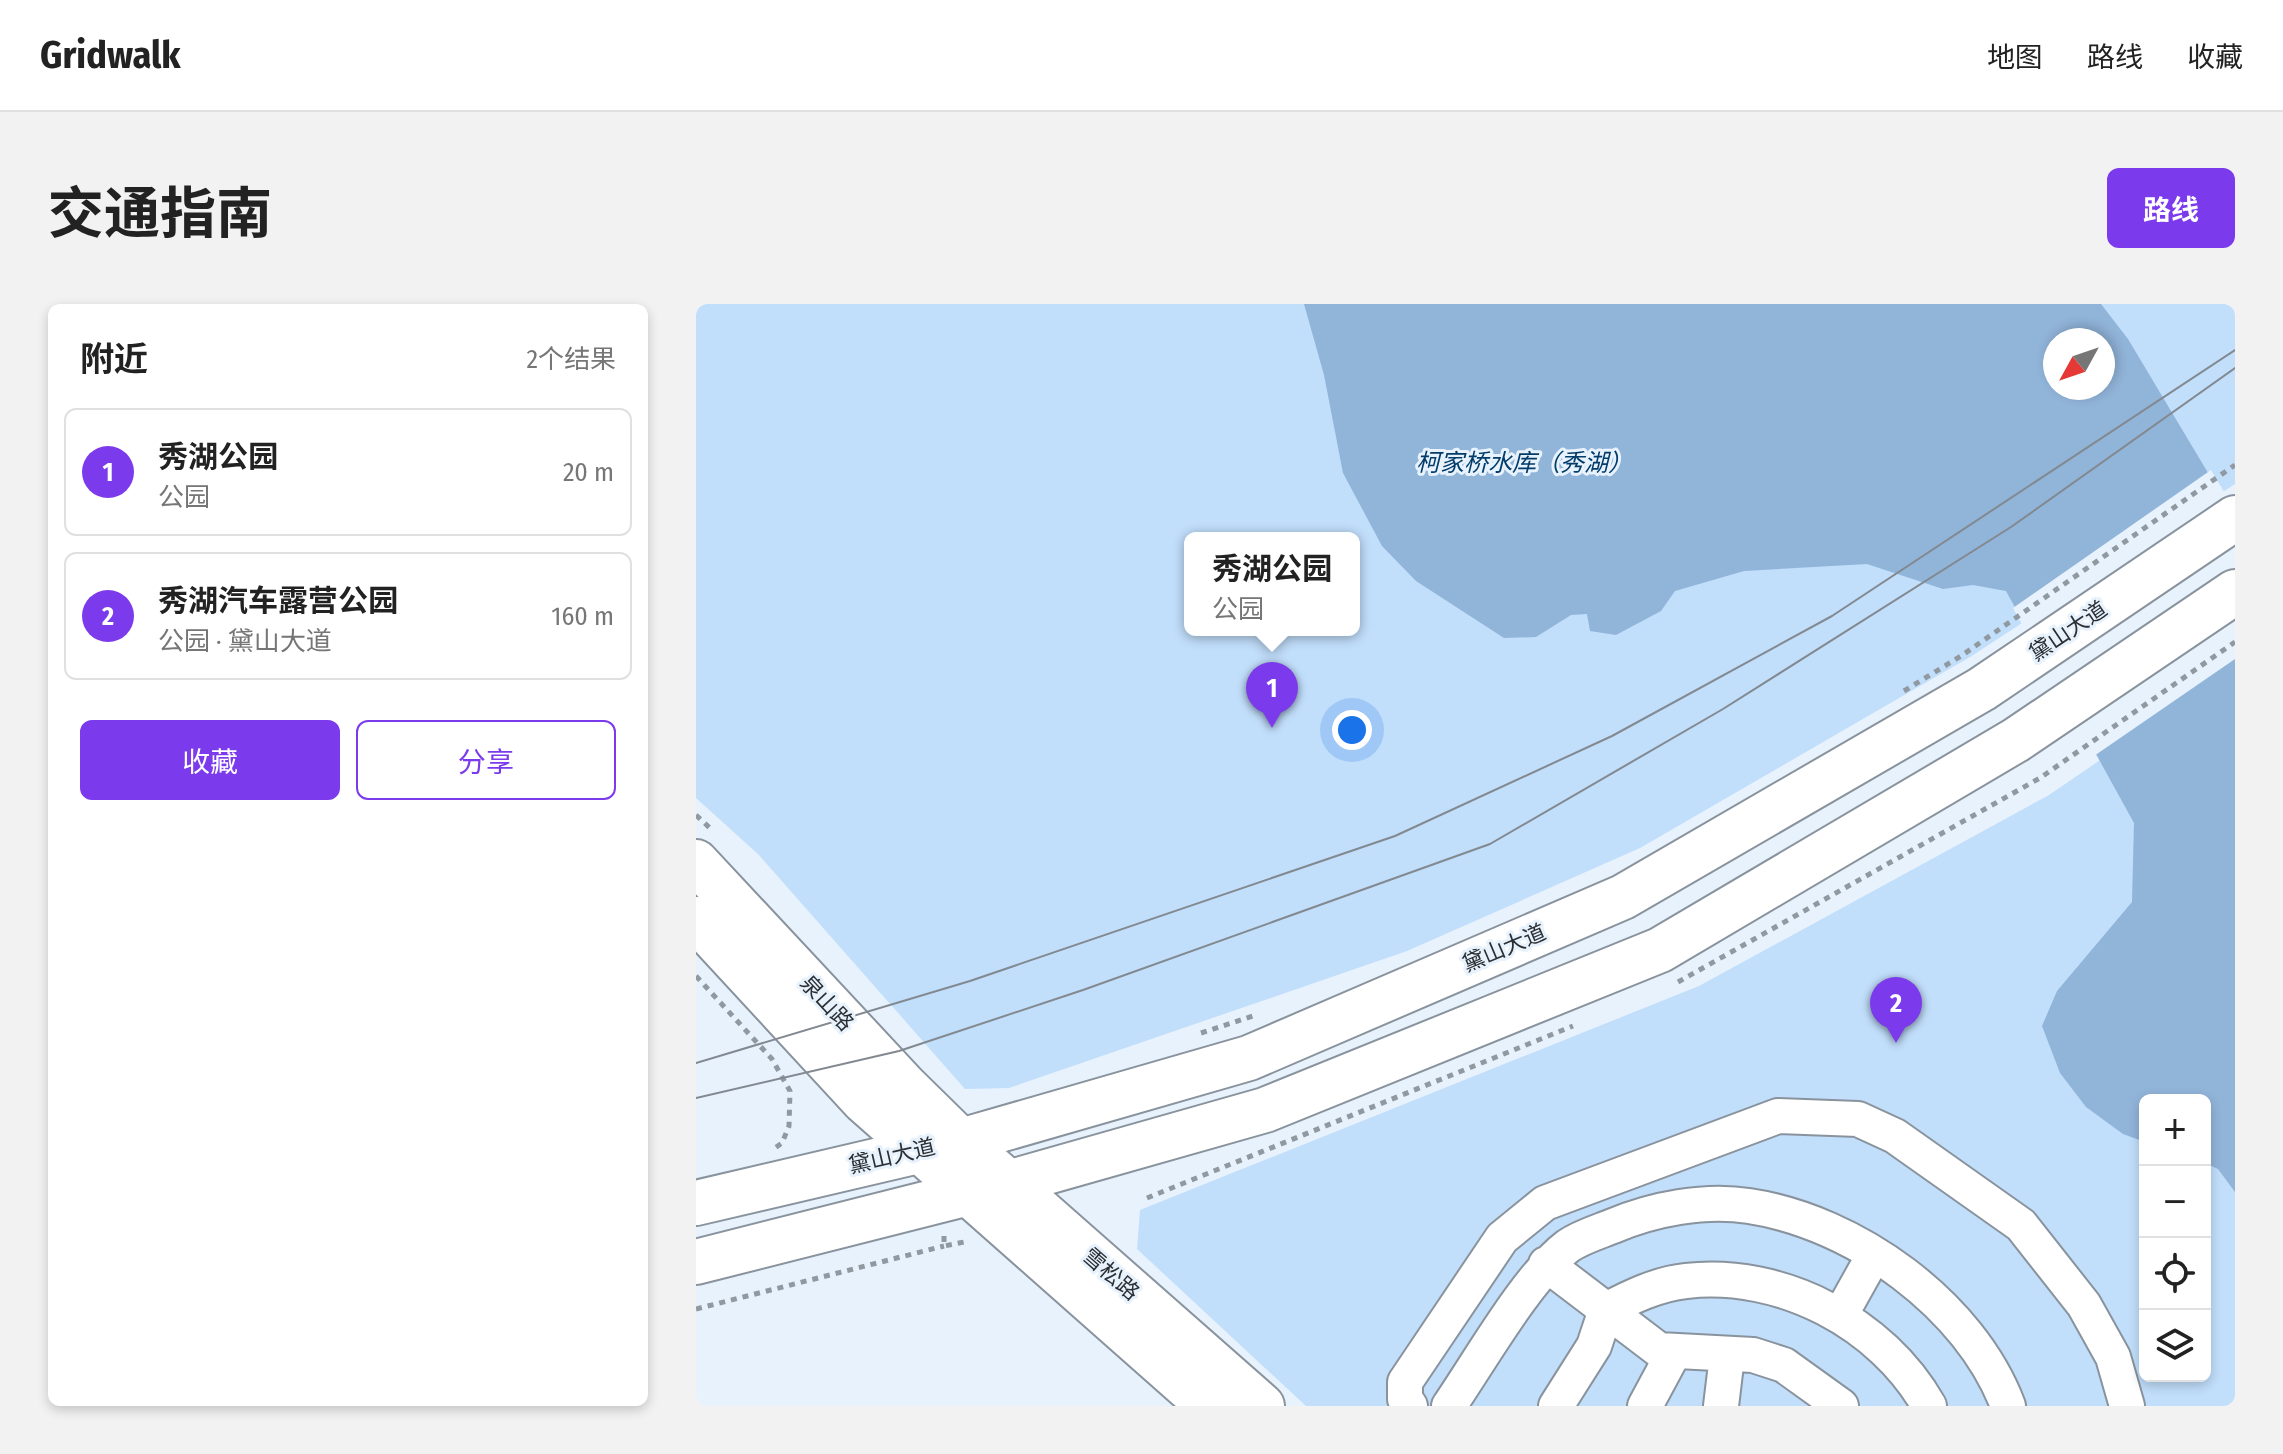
<!DOCTYPE html>
<html lang="zh">
<head>
<meta charset="utf-8">
<style>
  body { margin:0; font-family:"Fira Sans Condensed","Noto Sans SC",sans-serif; background:#f2f2f2; color:#222 }
  .controls { position:absolute; right:24px; bottom:24px; display:grid; overflow:hidden; border-radius:12px; box-shadow:0 4px 12px #0003 }
  .controls button { width:72px; height:72px; display:grid; place-items:center; padding:0; border:0; border-bottom:2px solid #e0e0e0; background:#fff; color:#222; font:40px sans-serif }
  .compass { position:absolute; left:1347px; top:24px; width:72px; height:72px; border-radius:50%; background:#fff; box-shadow:0 4px 12px #0003; rotate:230deg }
  .you { position:absolute; left:656px; top:426px; width:28px; height:28px; margin:-20px; border:6px solid #fff; border-radius:50%; background:#1a73e8; box-shadow:0 0 0 12px #1a73e833 }
  .badge { display:grid; place-items:center; width:52px; height:52px; border-radius:50%; background:#7c3aed; color:#fff; font-size:26px; font-weight:700 }
  .pin { position:absolute; translate:-50% -66px; filter:drop-shadow(0 2px 4px #0008) }
  .pin::after { content:''; position:absolute; top:42px; width:28px; height:24px; background:inherit; clip-path:polygon(0 0,100% 0,50% 100%) }
  .popup { position:absolute; left:488px; top:228px; width:176px; height:104px; box-sizing:border-box; display:grid; place-content:center; border-radius:12px; background:#fff; filter:drop-shadow(0 2px 6px #0005); font-size:26px; white-space:nowrap; color:#767676 }
  .popup b { font-size:30px; color:#222 }
  .popup::after { content:''; position:absolute; left:50%; top:100%; margin-left:-16px; border:16px solid transparent; border-top-color:#fff }
  .list { margin:0; padding:0; list-style:none }
  h2 { display:flex; justify-content:space-between; align-items:center; height:104px; margin:0; padding:0 32px; font-size:34px }
  h2 small { font-size:26px; font-weight:400; color:#767676 }
  .list li { display:grid; grid-template-columns:52px 1fr auto; gap:24px; align-items:center; box-sizing:border-box; height:128px; margin:0 16px 16px; padding:0 16px; border:2px solid #e0e0e0; border-radius:12px }
  .list b { display:block; font-size:30px; white-space:nowrap }
  .list p { margin:0; font-size:26px; white-space:nowrap; color:#767676 }
  .list em { font-size:26px; font-style:normal; color:#767676 }
  .actions { display:flex; gap:16px; padding:24px 32px }
  .actions a { flex:1; padding:18px 0; border:2px solid #7c3aed; border-radius:12px; text-align:center; font-size:28px; color:#7c3aed }
  .actions .main { background:#7c3aed; color:#fff }
  .icon { flex:none; width:44px; height:44px; fill:none; stroke:currentColor; stroke-width:2; stroke-linecap:round; stroke-linejoin:round }
  .map { position:relative; flex:none; width:1539px; height:1102px; overflow:hidden; border-radius:12px }
  header { display:flex; align-items:center; gap:48px; box-sizing:border-box; height:112px; padding:0 40px; background:#fff; border-bottom:2px solid #e0e0e0 }
  header strong { font-size:38px }
  nav { display:flex; gap:44px; margin-inline-start:auto; font-size:28px }
  .intro { display:flex; align-items:center; justify-content:space-between; box-sizing:border-box; height:192px; padding:0 48px }
  h1 { margin:0; font-size:56px }
  .button { padding:20px 36px; border-radius:12px; background:#7c3aed; color:#fff; font-size:28px; font-weight:700 }
  main { display:flex; gap:48px; padding:0 48px }
  aside { flex:1; background:#fff; border-radius:12px; box-shadow:0 4px 12px #0003 }
  .map>svg:first-child { display:block }
  .green { fill:#c1defb; fill-rule:evenodd }
  .water { fill:#91b4d9; fill-rule:evenodd }
  .pier { fill:#e7f2fd }
  .lines { fill:none; stroke-linecap:round; stroke-linejoin:round }
  .minor-casing { stroke:#89939d; stroke-width:38 }
  .major-casing { stroke:#89939d; stroke-width:48 }
  .path { stroke:#9098a0; stroke-width:5; stroke-dasharray:6 6; stroke-linecap:butt }
  .minor { stroke:#fff; stroke-width:34 }
  .major { stroke:#fff; stroke-width:44 }
  .tram { stroke:#828990; stroke-width:2 }
  .labels { text-anchor:middle; dominant-baseline:central; stroke-width:6; stroke-linejoin:round; paint-order:stroke }
  .street-label { font-size:22px; fill:#2b2f33; stroke:#e7f2fd }
  .water-label { font-size:24px; font-style:italic; fill:#033c6a; stroke:#e7f2fd }
</style>
</head>
<body>
<header>
<strong>Gridwalk</strong>
<nav><a>地图</a><a>路线</a><a>收藏</a></nav>
</header>
<div class="intro"><h1>交通指南</h1><a class="button">路线</a></div>
<main>
<aside>
<h2>附近<small>2个结果</small></h2>
<ul class="list">
<li><span class="badge">1</span><div><b>秀湖公园</b><p>公园</p></div><em>20 m</em></li>
<li><span class="badge">2</span><div><b>秀湖汽车露营公园</b><p>公园 · 黛山大道</p></div><em>160 m</em></li>
</ul>
<div class="actions"><a class="main">收藏</a><a>分享</a></div>
</aside>
<div class="map">
<svg width="1539" height="1102" viewBox="0 0 1539 1102">
  <rect width="100%" height="100%" fill="#e7f2fd"/>
  <!-- green -->
  <path class="green" d="M 0,0 L 1539,0 L 1539,180 L 1274,353 L 944,544 L 711,647 L 313,784 L 269,785 L 63,551 L 0,494 ZM 1359,36 L 1407,36 L 1407,84 L 1359,84 ZM 494,234 L 658,234 L 658,326 L 494,326 Z
    M 1539,364 L 1539,1102 L 610,1102 L 441,945 L 444,906 L 1003,682 L 1353,491 ZM 1449,796 L 1509,796 L 1509,1072 L 1449,1072 Z"/>
  <!-- water -->
  <path class="water" d="M 608,0 L 1405,0 L 1432,35 L 1539,214 L 1539,888 L 1522,865 L 1509,859 L 1509,796 L 1449,796 L 1449,838 L 1427,830 L 1390,803 L 1364,769 L 1346,722 L 1361,687 L 1436,598 L 1438,519 L 1310,287 L 1277,281 L 1247,285 L 1171,260 L 1048,267 L 979,287 L 965,307 L 920,331 L 894,327 L 891,310 L 875,311 L 840,333 L 808,334 L 720,277 L 686,242 L 647,169 L 628,71 ZM 1359,36 L 1407,36 L 1407,84 L 1359,84 Z"/>
  <!-- pier -->
  <path class="pier" d="M 1515,166 L 1539,206 L 1539,355 L 1398,452 L 1317,304 Z"/>
  <g class="lines">
    <defs>
      <path id="minor" d="M 850,960 L 963,1046 L 1057,1051 L 1088,1061 L 1145,1102
        M 1145,1010 L 1178,951
        M 714,1102 L 709,1095 L 709,1078 L 806,934 L 849,899 L 1082,812 L 1162,815 L 1199,832 L 1325,921 L 1388,1001 L 1417,1053 L 1431,1102
        M 753,1102 C 784,1057 831,973 872,942 C 885,933 902,928 917,922 C 957,905 1009,895 1053,902 C 1159,918 1274,1001 1312,1102
        M 860,1102 L 898,1042 L 910,1006 C 935,993 961,980 990,977 C 1085,966 1186,1019 1233,1102
        M 949,1102 L 977,1050
        M 1025,1102 L 1031,1052"/>
      <path id="major" d="M 0,558 L 209,782 L 265,837 L 566,1102
        M 0,615 L 168,797 L 513,1102
        M 0,899 L 265,837 L 553,754 L 927,593 L 1286,385 L 1539,214
        M 0,958 L 312,879 L 569,806 L 964,646 L 1320,436 L 1539,288"/>
    </defs>
    <!-- minor casing -->
    <use href="#minor" class="minor-casing"/>
    <!-- major casing -->
    <use href="#major" class="major-casing"/>
    <!-- path -->
    <path class="path" d="M 1208,387 L 1265,352 L 1539,161
      M 0,511 L 16,526
      M 0,672 L 76,755 L 94,787 L 93,822 L 86,839 L 79,844
      M 982,678 L 1344,474 L 1539,338
      M 505,729 L 557,712
      M 451,894 L 877,722
      M 248,932 L 248,942 L 273,937
      M 0,1005 L 248,942"/>
    <!-- minor -->
    <use href="#minor" class="minor"/>
    <!-- major -->
    <use href="#major" class="major"/>
    <!-- tram -->
    <path class="tram" d="M 0,759 L 274,677 L 699,532 L 916,432 L 1136,312 L 1539,46
      M 0,794 L 203,747 L 387,686 L 794,540 L 1027,405 L 1315,223 L 1539,64"/>
  </g>
  <g class="labels">
    <!-- street labels -->
    <g class="street-label">
      <text transform="translate(1372 327) rotate(-34)">黛山大道</text>
      <text transform="translate(808 644) rotate(-23)">黛山大道</text>
      <text transform="translate(131 699) rotate(47)">泉山路</text>
      <text transform="translate(196 852) rotate(-13)">黛山大道</text>
      <text transform="translate(415 970) rotate(41)">雪松路</text>
    </g>
    <!-- water labels -->
    <g class="water-label">
      <text x="828" y="159">柯家桥水库（秀湖）</text>
    </g>
  </g>
</svg>
<div class="controls">
<button>+</button>
<button>−</button>
<button><svg class="icon" aria-label="locate" viewBox="0 0 24 24"><circle cx="12" cy="12" r="6"/><path d="M12 2v4M12 18v4M2 12h4M18 12h4"/></svg></button>
<button><svg class="icon" aria-label="layers" viewBox="0 0 24 24"><path d="M12 4l9 5-9 5-9-5zM3 14l9 5 9-5"/></svg></button>
</div>
<svg class="compass" viewBox="-18 -18 36 36"><path d="M0-13l5 13h-10z" fill="#e53935"/><path d="M0 13l5-13h-10z" fill="#767676"/></svg>
<div class="you"></div>
<div class="pin badge" style="left:576px;top:424px">1</div>
<div class="popup"><b>秀湖公园</b>公园</div>
<div class="pin badge" style="left:1200px;top:739px">2</div>
</div>
</main>
</body>
</html>
